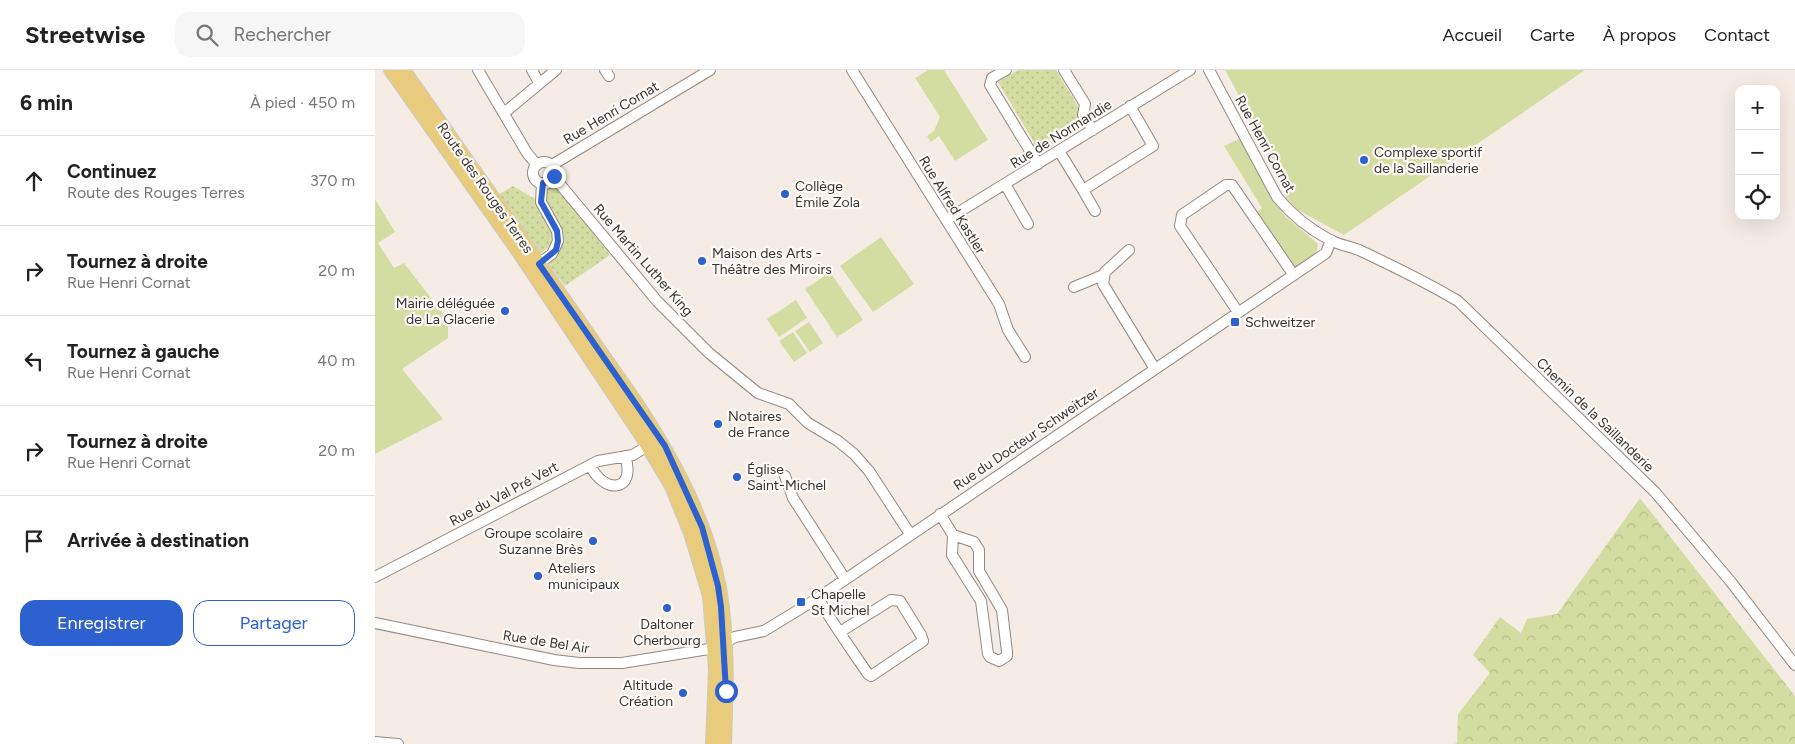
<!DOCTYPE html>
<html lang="fr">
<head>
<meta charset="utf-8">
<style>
  body { margin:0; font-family:Figtree,sans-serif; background:#f6f6f6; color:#222 }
  .controls { position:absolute; right:15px; top:15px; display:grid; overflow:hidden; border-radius:10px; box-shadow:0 5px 20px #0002 }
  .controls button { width:45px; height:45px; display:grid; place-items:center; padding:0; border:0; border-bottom:1px solid #e0e0e0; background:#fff; color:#222; font:25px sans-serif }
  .stop { position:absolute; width:15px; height:15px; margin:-11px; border:4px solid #2c61cf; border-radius:50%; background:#fff }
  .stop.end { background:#2c61cf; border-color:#fff; box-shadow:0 1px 5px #0008 }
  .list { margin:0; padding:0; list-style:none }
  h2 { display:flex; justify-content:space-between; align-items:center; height:65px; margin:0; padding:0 20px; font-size:21px }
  h2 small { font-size:16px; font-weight:400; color:#767676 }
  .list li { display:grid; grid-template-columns:32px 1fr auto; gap:15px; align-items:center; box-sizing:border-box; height:90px; padding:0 20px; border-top:1px solid #e0e0e0 }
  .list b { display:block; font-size:19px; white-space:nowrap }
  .list p { margin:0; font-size:16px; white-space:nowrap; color:#767676 }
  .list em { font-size:16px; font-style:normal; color:#767676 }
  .actions { display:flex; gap:10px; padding:15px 20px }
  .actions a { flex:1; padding:11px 0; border:1px solid #2c61cf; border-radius:15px; text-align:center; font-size:18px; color:#2c61cf }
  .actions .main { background:#2c61cf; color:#fff }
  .icon { flex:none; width:28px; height:28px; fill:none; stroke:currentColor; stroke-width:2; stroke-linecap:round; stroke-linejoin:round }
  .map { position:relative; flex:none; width:1420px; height:674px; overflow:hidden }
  header { display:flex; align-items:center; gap:30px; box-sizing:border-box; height:70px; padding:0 25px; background:#fff; border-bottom:1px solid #e0e0e0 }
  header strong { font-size:24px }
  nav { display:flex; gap:28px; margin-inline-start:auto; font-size:18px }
  .search { width:350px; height:45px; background:#f6f6f6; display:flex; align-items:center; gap:12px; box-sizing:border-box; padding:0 18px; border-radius:15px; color:#767676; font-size:19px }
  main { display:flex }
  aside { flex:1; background:#fff }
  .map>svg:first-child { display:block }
  .green { fill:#d4dda1 }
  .forest { fill:url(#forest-crowns) }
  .park { fill:url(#park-dots) }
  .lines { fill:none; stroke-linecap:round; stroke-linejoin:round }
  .minor-casing { stroke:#928984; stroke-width:12 }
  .major-casing { stroke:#cbcaca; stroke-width:16 }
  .minor { stroke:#fff; stroke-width:10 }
  .major { stroke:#e9cb7d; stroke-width:14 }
  .route { stroke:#2c61cf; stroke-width:6 }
  .poi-dot { fill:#2c61cf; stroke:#fefaf8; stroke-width:2 }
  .labels { text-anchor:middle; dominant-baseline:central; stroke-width:4.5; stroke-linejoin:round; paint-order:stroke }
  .street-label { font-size:14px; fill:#383432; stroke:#fefaf8 }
  .poi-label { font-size:14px; fill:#383432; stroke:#fefaf8; text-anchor:start }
</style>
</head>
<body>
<header>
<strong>Streetwise</strong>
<div class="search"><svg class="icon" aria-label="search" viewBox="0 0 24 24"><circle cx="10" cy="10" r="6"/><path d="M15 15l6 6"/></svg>Rechercher</div>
<nav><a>Accueil</a><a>Carte</a><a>À propos</a><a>Contact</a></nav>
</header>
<main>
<aside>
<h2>6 min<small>À pied · 450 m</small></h2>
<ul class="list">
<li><svg class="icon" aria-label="ahead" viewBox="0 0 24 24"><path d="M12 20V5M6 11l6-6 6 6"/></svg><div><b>Continuez</b><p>Route des Rouges Terres</p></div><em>370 m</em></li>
<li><svg class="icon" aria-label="right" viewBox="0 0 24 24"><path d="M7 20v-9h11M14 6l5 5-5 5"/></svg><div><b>Tournez à droite</b><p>Rue Henri Cornat</p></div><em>20 m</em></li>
<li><svg class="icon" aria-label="left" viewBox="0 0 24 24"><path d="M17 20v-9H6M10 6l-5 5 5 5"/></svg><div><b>Tournez à gauche</b><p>Rue Henri Cornat</p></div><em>40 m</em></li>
<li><svg class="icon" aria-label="right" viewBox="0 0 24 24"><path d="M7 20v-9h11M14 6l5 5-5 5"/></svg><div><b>Tournez à droite</b><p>Rue Henri Cornat</p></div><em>20 m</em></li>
<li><svg class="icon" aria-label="arrive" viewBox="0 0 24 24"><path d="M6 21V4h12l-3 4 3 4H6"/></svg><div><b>Arrivée à destination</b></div></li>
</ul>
<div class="actions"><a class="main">Enregistrer</a><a>Partager</a></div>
</aside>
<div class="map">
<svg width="1420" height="674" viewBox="0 0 1420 674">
  <defs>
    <pattern id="forest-crowns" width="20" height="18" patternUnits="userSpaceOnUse" patternTransform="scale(1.25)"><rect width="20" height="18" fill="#d4dda1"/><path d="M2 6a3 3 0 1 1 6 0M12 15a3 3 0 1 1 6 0" fill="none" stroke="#b7be8b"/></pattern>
    <pattern id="park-dots" width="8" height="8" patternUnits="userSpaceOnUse" patternTransform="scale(1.25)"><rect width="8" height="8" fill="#d4dda1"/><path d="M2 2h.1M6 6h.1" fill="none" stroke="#b7be8b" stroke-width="1.8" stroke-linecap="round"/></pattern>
  </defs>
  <rect width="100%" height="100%" fill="#f5ece6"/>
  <!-- green -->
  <path class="green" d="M 553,0 L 569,0 L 613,70 L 580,91 L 564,66 L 556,72 L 552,66 L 559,61 L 565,47 L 540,8 Z
    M 850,0 L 1210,0 L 969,165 L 921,139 L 911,127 L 915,120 Z
    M 866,68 L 894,123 L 909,145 L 943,174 L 941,183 L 921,197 L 917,195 L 882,142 L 887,138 L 849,76 Z
    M 0,129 L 20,162 L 3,173 L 19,198 L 29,193 L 73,250 L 73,268 L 27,299 L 68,349 L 0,384 Z
    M 506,167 L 539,214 L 498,242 L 465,196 Z
    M 455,202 L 488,250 L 462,267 L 430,219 Z
    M 421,230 L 432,248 L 404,267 L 392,249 Z
    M 434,252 L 448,273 L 435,282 L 420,261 Z
    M 418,262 L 432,283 L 419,292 L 404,271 Z"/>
  <!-- forest -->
  <path class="forest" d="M 1265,428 L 1420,626 L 1420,674 L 1079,674 L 1082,673 L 1083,644 L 1115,603 L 1098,585 L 1125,547 L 1146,563 L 1152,549 L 1182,544 Z"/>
  <!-- park -->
  <path class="park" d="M 643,0 L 681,0 L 704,38 L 703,48 L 709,56 L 662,83 L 657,76 L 659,72 L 623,12 Z
    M 174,115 L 180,115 L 184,119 L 235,185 L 190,216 L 173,194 L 182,186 L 188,170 C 181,156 163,130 174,115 Z
    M 138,116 L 160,129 L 176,161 L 177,173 L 165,185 L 123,125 Z"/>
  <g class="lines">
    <defs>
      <path id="minor" d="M 103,0 L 152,83 L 162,95
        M 157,0 L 164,13
        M 230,0 L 234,6
        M 477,0 L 624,234 L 633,260 L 650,287
        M 631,0 L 617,8 L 615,15 L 663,94
        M 689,0 L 710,34 L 708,45 L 718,60
        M 834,0 L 902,127 C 917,145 934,159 955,170 C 964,175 974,176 984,180 C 1018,196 1051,212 1083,231 L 1280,422 L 1356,512 L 1420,595
        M 129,43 L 181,0
        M 684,81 L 708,120 L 778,76 L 755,36
        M158 103a11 11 0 1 1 22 0a11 11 0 1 1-22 0Z
        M 177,95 L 335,0
        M 179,107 L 282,231 L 334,283 L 383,323 L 414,334 L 433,353 L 463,371 L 479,384 L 494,401 L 535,464
        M 630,114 L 653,154
        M 708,120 L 720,141
        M 571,150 L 815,0
        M 754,180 L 730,202 L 728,214 L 780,299
        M 159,197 L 177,184 L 183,171 L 182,161 L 166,132 L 167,113
        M 699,217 L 728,205
        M 863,242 L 805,156 L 807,145 L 851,115 L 857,115 L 918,204
        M 215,395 C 229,425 262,422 250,386
        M 410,406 L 418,428 L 470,509
        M 565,444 L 578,465 L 577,485 L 606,531 L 613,584 L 615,587 L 624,591 L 632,586 L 632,582 L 627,540 L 604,501 L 604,480 L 599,472 L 578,465
        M 0,507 L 223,391 L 258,385 L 274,375
        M 443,528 C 458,554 476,579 493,604 L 496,606 L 548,571 L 546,565 L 525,531 L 516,530 L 465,562
        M 0,553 L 179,590 L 204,593 L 247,593 L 340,578 L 360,567 L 389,561 L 443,528 L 951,183 L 956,170
        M 0,672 L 23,674"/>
      <path id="major" d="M 16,0 L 143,180 L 264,361 L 297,416 L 316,463 L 335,526 L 341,599 L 338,674
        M 28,0 L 258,329 C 296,386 331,449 344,518 C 353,570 351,622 349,674"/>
    </defs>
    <!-- minor casing -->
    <use href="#minor" class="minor-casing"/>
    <!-- major casing -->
    <use href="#major" class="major-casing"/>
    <!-- minor -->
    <use href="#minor" class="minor"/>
    <!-- major -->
    <use href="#major" class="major"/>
  </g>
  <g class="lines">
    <!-- route -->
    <path class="route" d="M 179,106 L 174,112 L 168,113 L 166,132 L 182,161 L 183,171 L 181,180 L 164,194 L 290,376 L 327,457 L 343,516 L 346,537 L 351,621"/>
  </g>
  <!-- markers -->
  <g class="poi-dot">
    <circle cx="989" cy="90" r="5"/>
    <circle cx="410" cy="124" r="5"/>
    <circle cx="327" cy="191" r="5"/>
    <circle cx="130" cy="241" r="5"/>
    <rect x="855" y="247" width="10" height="10" rx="2.5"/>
    <circle cx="343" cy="354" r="5"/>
    <circle cx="362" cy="407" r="5"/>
    <circle cx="218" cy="471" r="5"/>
    <circle cx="163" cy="506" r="5"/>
    <rect x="421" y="527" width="10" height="10" rx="2.5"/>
    <circle cx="292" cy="538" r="5"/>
    <circle cx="308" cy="623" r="5"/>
  </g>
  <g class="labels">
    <!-- street labels -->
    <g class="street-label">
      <text transform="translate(236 43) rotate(-31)">Rue Henri Cornat</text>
      <text transform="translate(686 64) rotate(-32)">Rue de Normandie</text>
      <text transform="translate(890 74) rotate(61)">Rue Henri Cornat</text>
      <text transform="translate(110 118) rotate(55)">Route des Rouges Terres</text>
      <text transform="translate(577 135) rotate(58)">Rue Alfred Kastler</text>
      <text transform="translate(268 190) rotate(49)">Rue Martin Luther King</text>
      <text transform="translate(1220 345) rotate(44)">Chemin de la Saillanderie</text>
      <text transform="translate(651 369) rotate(-34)">Rue du Docteur Schweitzer</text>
      <text transform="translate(129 424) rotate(-28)">Rue du Val Pré Vert</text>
      <text transform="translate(171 572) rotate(9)">Rue de Bel Air</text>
    </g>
    <!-- poi labels -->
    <g class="poi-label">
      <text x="999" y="82">Complexe sportif<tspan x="999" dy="16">de la Saillanderie</tspan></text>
      <text x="420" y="116">Collège<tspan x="420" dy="16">Émile Zola</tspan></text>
      <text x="337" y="183">Maison des Arts -<tspan x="337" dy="16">Théâtre des Miroirs</tspan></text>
      <text x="120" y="233" text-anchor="end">Mairie déléguée<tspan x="120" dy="16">de La Glacerie</tspan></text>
      <text x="870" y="252">Schweitzer</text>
      <text x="353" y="346">Notaires<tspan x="353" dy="16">de France</tspan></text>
      <text x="372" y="399">Église<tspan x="372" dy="16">Saint-Michel</tspan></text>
      <text x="208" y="463" text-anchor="end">Groupe scolaire<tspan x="208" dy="16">Suzanne Brès</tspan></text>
      <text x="173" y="498">Ateliers<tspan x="173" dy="16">municipaux</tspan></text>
      <text x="436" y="524">Chapelle<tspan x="436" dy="16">St Michel</tspan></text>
      <text x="292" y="554" text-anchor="middle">Daltoner<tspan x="292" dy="16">Cherbourg</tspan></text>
      <text x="298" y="615" text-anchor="end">Altitude<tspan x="298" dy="16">Création</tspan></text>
    </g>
  </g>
</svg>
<div class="controls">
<button>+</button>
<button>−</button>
<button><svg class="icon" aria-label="locate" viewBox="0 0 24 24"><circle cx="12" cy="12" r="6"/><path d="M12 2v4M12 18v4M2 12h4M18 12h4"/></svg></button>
</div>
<div class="stop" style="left:351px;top:621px"></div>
<div class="stop end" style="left:179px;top:106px"></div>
</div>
</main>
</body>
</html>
